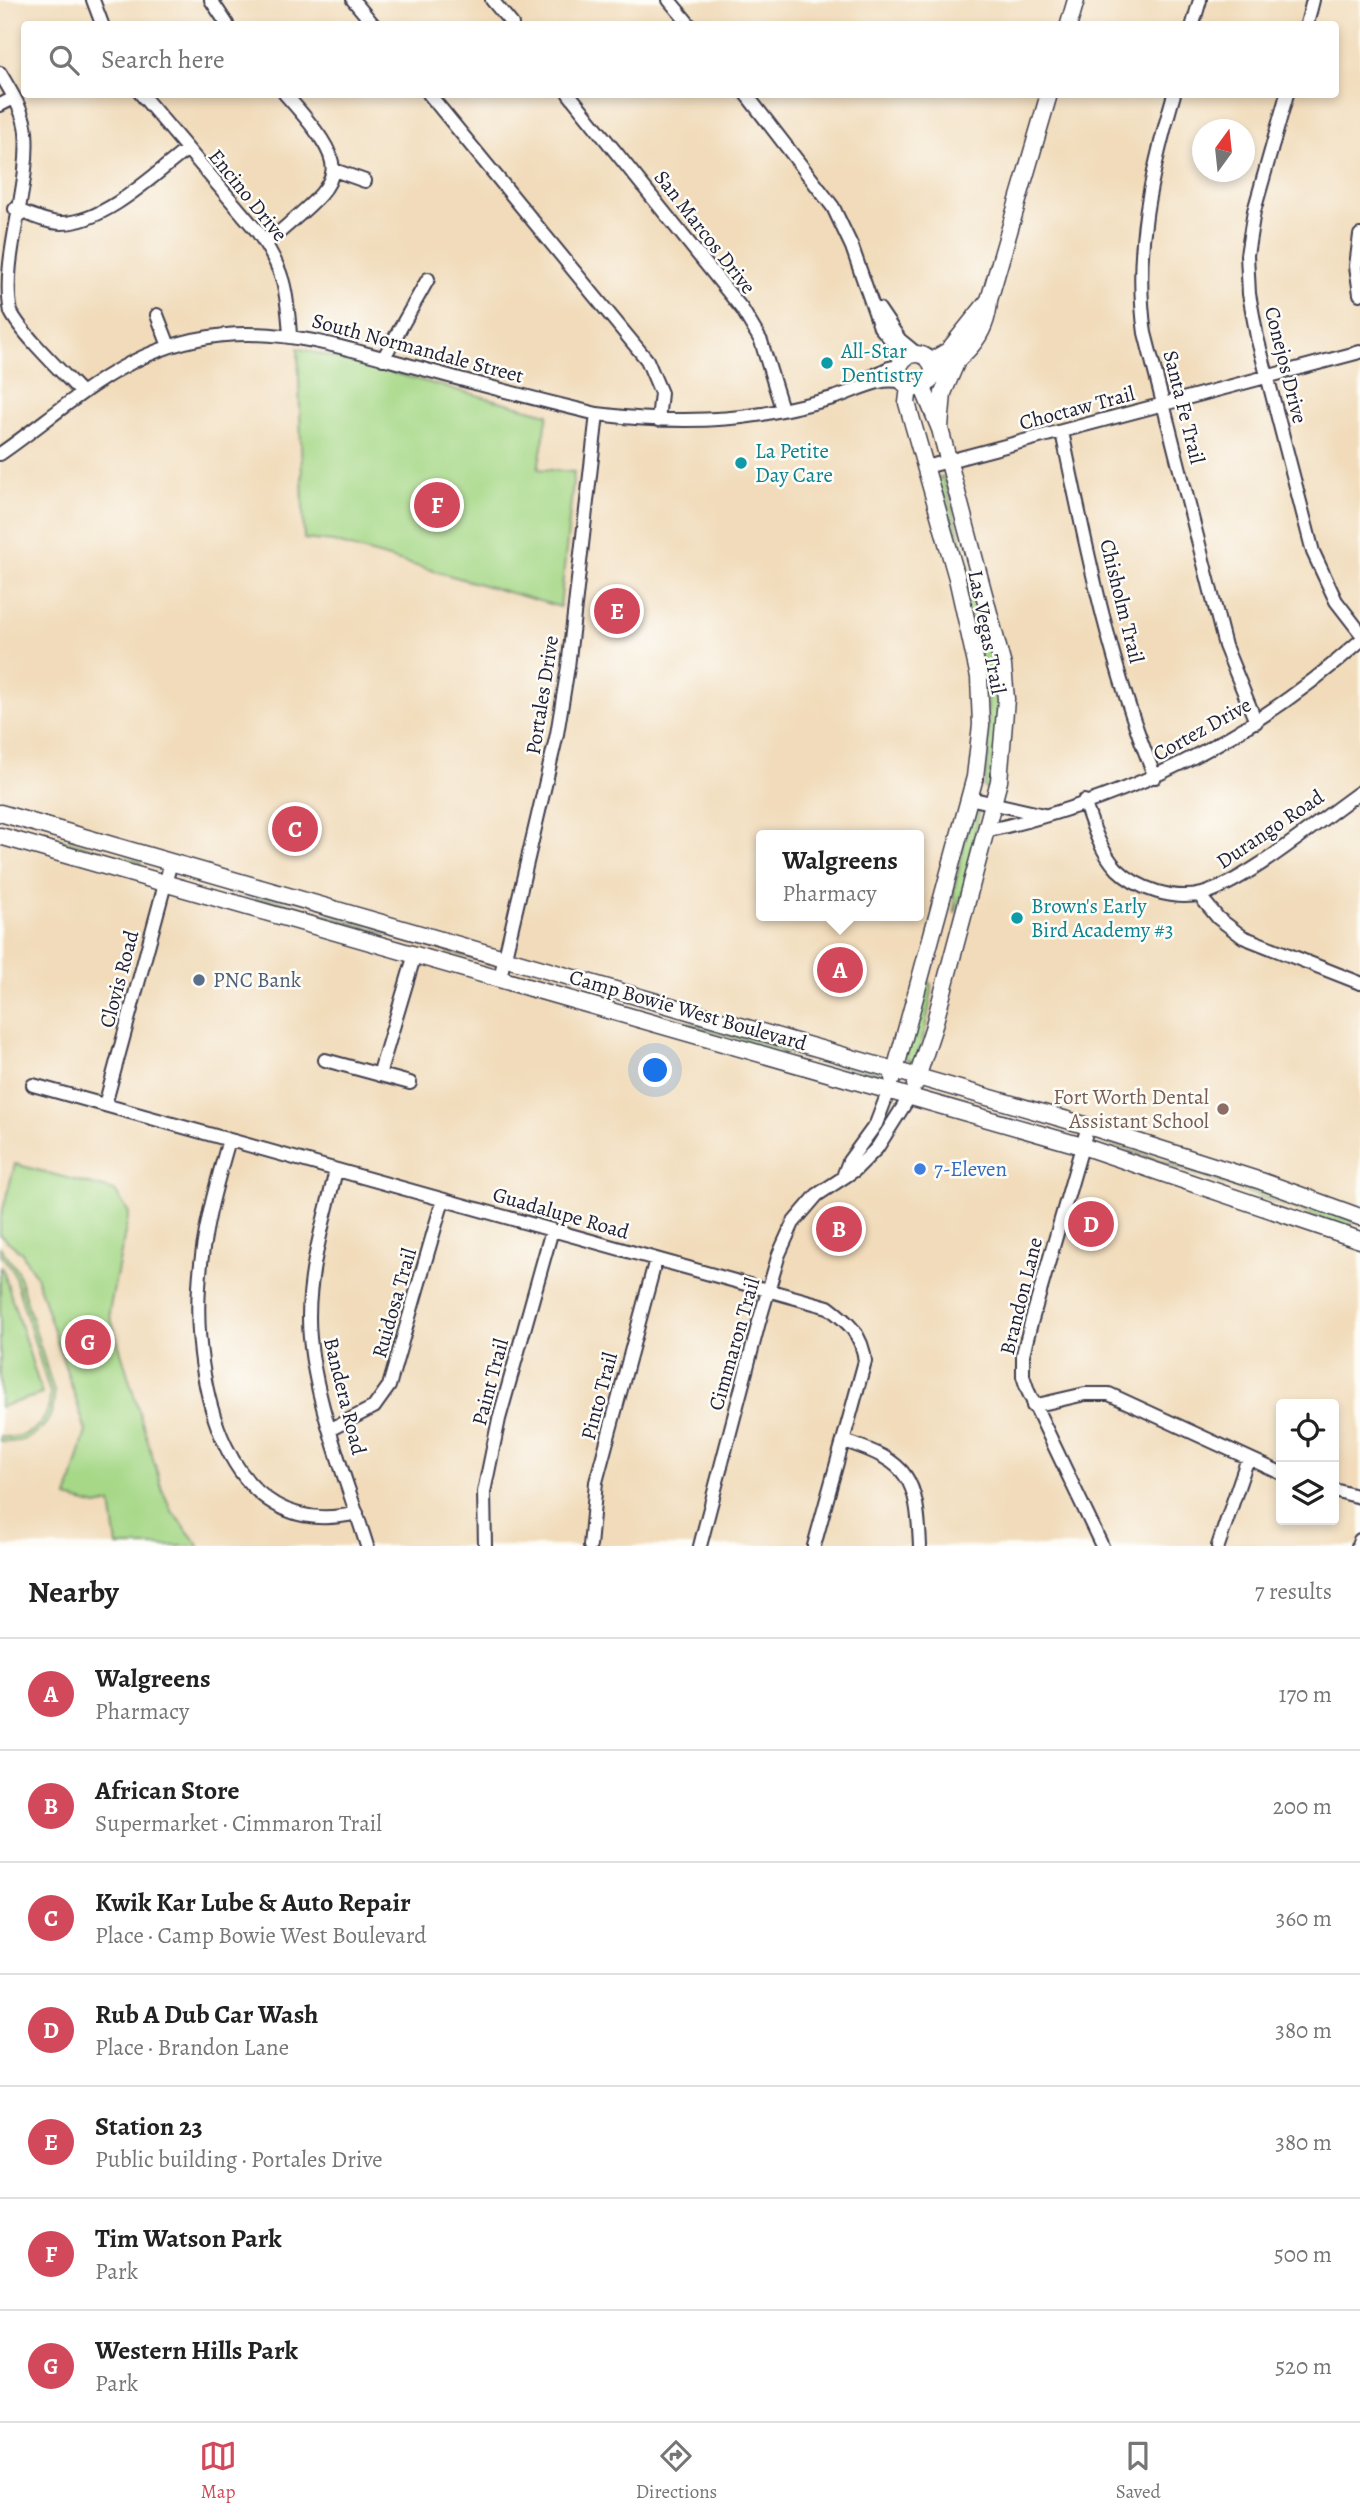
<!DOCTYPE html>
<html lang="en">
<head>
<meta charset="utf-8">
<style>
  body { margin:0; font-family:Alegreya,serif; background:#f6f6f6; color:#222 }
  .controls { position:absolute; right:21px; bottom:21px; display:grid; overflow:hidden; border-radius:7px; box-shadow:0 4px 10px #0003 }
  .controls button { width:63px; height:63px; display:grid; place-items:center; padding:0; border:0; border-bottom:2px solid #e0e0e0; background:#fff; color:#222; font:35px sans-serif }
  .compass { position:absolute; left:1192px; top:119px; width:63px; height:63px; border-radius:50%; background:#fff; box-shadow:0 4px 10px #0003; rotate:15deg }
  .you { position:absolute; left:656px; top:1071px; width:24px; height:24px; margin:-18px; border:5px solid #fff; border-radius:50%; background:#1a73e8; box-shadow:0 0 0 10px #1a73e833 }
  .badge { display:grid; place-items:center; width:46px; height:46px; border-radius:50%; background:#d1495b; color:#fff; font-size:23px; font-weight:700 }
  .pin { position:absolute; translate:-50% -50%; border:4px solid #fff; box-shadow:0 2px 7px #0006 }
  .popup { position:absolute; left:756px; top:830px; width:168px; height:91px; box-sizing:border-box; display:grid; place-content:center; border-radius:7px; background:#fff; filter:drop-shadow(0 2px 5px #0005); font-size:23px; white-space:nowrap; color:#767676 }
  .popup b { font-size:26px; color:#222 }
  .popup::after { content:''; position:absolute; left:50%; top:100%; margin-left:-14px; border:14px solid transparent; border-top-color:#fff }
  .list { margin:0; padding:0; list-style:none }
  h2 { display:flex; justify-content:space-between; align-items:center; height:91px; margin:0; padding:0 28px; font-size:30px }
  h2 small { font-size:23px; font-weight:400; color:#767676 }
  .list li { display:grid; grid-template-columns:46px 1fr auto; gap:21px; align-items:center; box-sizing:border-box; height:112px; padding:0 28px; border-top:2px solid #e0e0e0 }
  .list b { display:block; font-size:26px; white-space:nowrap }
  .list p { margin:0; font-size:23px; white-space:nowrap; color:#767676 }
  .list em { font-size:23px; font-style:normal; color:#767676 }
  .icon { flex:none; width:38px; height:38px; fill:none; stroke:currentColor; stroke-width:2; stroke-linecap:round; stroke-linejoin:round }
  .map { position:relative; flex:none; width:1360px; height:1546px; overflow:hidden }
  .search { position:absolute; background:#fff; box-shadow:0 4px 10px #0003; left:21px; right:21px; top:21px; height:77px; display:flex; align-items:center; gap:18px; box-sizing:border-box; padding:0 24px; border-radius:7px; color:#767676; font-size:26px }
  .sheet { height:875px; background:#fff }
  nav { display:flex; justify-content:space-around; align-items:center; box-sizing:border-box; height:98px; border-top:2px solid #e0e0e0; background:#fff; font-size:19px; color:#767676 }
  nav a { display:grid; justify-items:center; gap:4px }
  nav .on { color:#d1495b }
  .map>svg:first-child { display:block }
  .green { fill:#a6d887; stroke:#647d61; stroke-width:2 }
  .lines { fill:none; stroke-linecap:round; stroke-linejoin:round }
  .minor-casing { stroke:#413e4e; stroke-width:16 }
  .major-casing { stroke:#413e4e; stroke-width:19 }
  .minor { stroke:#fff; stroke-width:12 }
  .major { stroke:#fff; stroke-width:16 }
  .culture-dot { fill:#0f9aa8; stroke:#fdfcf7; stroke-width:2.5 }
  .service-dot { fill:#5c6f8a; stroke:#fdfcf7; stroke-width:2.5 }
  .education-dot { fill:#8d6e63; stroke:#fdfcf7; stroke-width:2.5 }
  .shop-dot { fill:#3f7fe0; stroke:#fdfcf7; stroke-width:2.5 }
  .labels { text-anchor:middle; dominant-baseline:central; stroke-width:5; stroke-linejoin:round; paint-order:stroke }
  .street-label { font-size:21px; fill:#22223b; stroke:#fdfcf7 }
  .culture-label { font-size:21px; fill:#0d838f; stroke:#fdfcf7; text-anchor:start }
  .service-label { font-size:21px; fill:#4e5e75; stroke:#fdfcf7; text-anchor:start }
  .education-label { font-size:21px; fill:#785e54; stroke:#fdfcf7; text-anchor:end }
  .shop-label { font-size:21px; fill:#366cbe; stroke:#fdfcf7; text-anchor:start }
</style>
</head>
<body>
<div class="map">
<svg width="1360" height="1546" viewBox="0 0 1360 1546">
  <rect width="100%" height="100%" fill="#fdfcf7"/>
  <filter id="ink" filterUnits="userSpaceOnUse"><feTurbulence type="fractalNoise" baseFrequency=".0143" numOctaves="2"/><feDisplacementMap in="SourceGraphic" scale="14" xChannelSelector="R" yChannelSelector="G"/><feConvolveMatrix kernelMatrix="1 2 1 2 8 2 1 2 1" color-interpolation-filters="sRGB"/></filter>
  <filter id="wash" filterUnits="userSpaceOnUse"><feTurbulence type="fractalNoise" baseFrequency=".00686" numOctaves="4" result="noise"/><feDisplacementMap in="SourceGraphic" scale="28" xChannelSelector="R" yChannelSelector="G"/><feGaussianBlur stdDeviation="1.57" result="paint"/><feColorMatrix in="noise" values="0 0 0 0 0 0 0 0 0 0 0 0 0 0 0 0 0 1.4 0 .05"/><feComposite in="paint" operator="in"/></filter>
  <g filter="url(#wash)">
    <rect width="100%" height="100%" fill="#f1dbba"/>
    <!-- green -->
    <path class="green" d="M 298,348 L 548,414 L 538,469 L 574,472 L 560,607 L 333,542 L 304,539 Z
      M 943,477 L 992,647 L 1001,700 L 990,789 L 984,788 L 989,754 L 988,704 L 936,479 Z
      M 972,809 L 979,810 L 978,818 L 965,885 L 955,914 L 954,890 Z
      M 15,826 L 141,862 L 140,868 L 13,831 Z
      M 189,880 L 280,901 L 482,961 Z
      M 927,981 L 931,984 L 932,991 L 925,1031 L 915,1062 L 905,1059 Z
      M 664,1016 L 879,1072 L 879,1075 L 790,1054 L 663,1018 Z
      M 1103,1142 L 1198,1172 L 1220,1174 L 1353,1221 L 1350,1228 Z
      M 15,1164 L 115,1191 L 129,1213 L 109,1312 L 163,1492 L 172,1511 L 199,1546 L 117,1546 L 111,1503 L 97,1506 L 67,1498 L 86,1431 L 36,1276 L 21,1252 L 0,1235 L 0,1220 Z
      M 0,1247 L 17,1270 L 54,1392 C 56,1424 31,1446 0,1441 L 0,1436 C 28,1442 51,1422 50,1393 L 13,1271 L 0,1253 Z
      M 2,1267 L 42,1394 L 0,1407 L 0,1268 Z"/>
  </g>
  <g filter="url(#ink)">
    <g class="lines">
      <defs>
        <path id="minor" d="M 93,0 L 102,24
          M 211,0 L 227,24
          M 353,0 L 373,24
          M 492,0 L 512,24
          M 669,0 L 689,24
          M 1193,24 L 1200,0
          M 1307,24 L 1313,0
          M 0,73 C 11,92 24,111 26,132 C 31,188 0,260 11,312 C 21,333 64,374 82,393
          M 141,94 L 257,231 C 284,270 287,289 290,335
          M 429,94 L 647,360 L 661,393 L 658,420
          M 569,94 L 742,309 L 761,341 L 782,409
          M 746,94 L 833,207 L 852,247 L 880,327 L 892,341 L 901,362
          M 1174,94 C 1151,174 1133,250 1145,333 L 1225,646 L 1256,722
          M 1287,94 L 1254,211 L 1247,255 L 1249,294 L 1257,337 L 1313,552 L 1336,601 L 1360,632
          M 0,105 L 14,98
          M 334,170 L 365,181
          M 15,209 C 29,214 46,223 62,223 C 104,223 154,175 186,150
          M 1360,235 L 1356,266 L 1360,294
          M 266,244 C 341,177 360,178 285,94
          M 879,309 L 900,340 L 917,354
          M 157,315 L 169,346
          M 383,359 L 428,279
          M 865,380 L 889,368 L 898,366
          M 1062,432 C 1086,547 1110,668 1155,777
          M 0,454 C 48,421 91,380 145,356 C 243,312 325,343 423,369 C 481,385 539,400 597,414 C 652,421 708,423 763,414 C 787,409 812,404 836,397 C 858,390 880,376 902,382
          M 926,467 L 1360,352
          M 969,798 L 1044,815
          M 1084,801 C 1092,824 1100,851 1117,869 C 1137,889 1174,901 1202,894 C 1245,883 1321,819 1360,792
          M 985,831 C 1128,800 1251,739 1360,641
          M 1199,895 L 1218,918 L 1243,937 L 1360,983
          M 500,978 L 557,734 L 568,667 L 597,414
          M 325,1060 L 410,1083
          M 379,1075 L 415,954
          M 33,1085 L 828,1307 C 848,1322 862,1334 865,1361 L 814,1546
          M 105,1105 L 171,862
          M 1088,1126 L 1031,1323 L 1023,1354 L 1023,1376 L 1028,1391 L 1102,1546
          M 229,1140 C 215,1188 202,1235 199,1286 C 193,1376 223,1546 357,1513
          M 336,1170 C 325,1218 309,1267 309,1317 C 309,1388 346,1478 367,1546
          M 844,1174 L 849,1161 L 876,1124 L 889,1090
          M 1033,1406 L 1085,1394 L 1109,1394 L 1281,1473
          M 331,1429 L 374,1407 L 389,1386 L 443,1200
          M 844,1441 C 910,1462 917,1479 920,1546
          M 1334,1490 L 1360,1497
          M 485,1546 L 484,1492 L 499,1419 L 552,1230
          M 590,1546 L 596,1482 L 656,1259
          M 700,1546 L 759,1322 L 779,1254 L 793,1223 L 817,1195 L 855,1170 L 877,1148 L 910,1096
          M 1218,1546 L 1248,1458
          M 1358,1546 L 1360,1540"/>
        <path id="major" d="M 1069,24 L 1076,0
          M899 371a17 17 0 1 1 34 0a17 17 0 1 1-34 0Z
          M 931,361 L 948,351 L 989,300 L 1049,94
          M 931,379 C 961,358 987,340 989,300
          M 940,427 L 943,393 L 956,363
          M 0,813 L 1088,1126 L 1261,1181 L 1360,1217
          M 0,836 L 1082,1146 L 1360,1240
          M 893,1078 L 975,777 L 981,725 L 979,677 L 957,578 L 907,403 L 909,387
          M 915,1084 L 933,1029 L 999,781 L 1006,699 L 1003,666 L 955,485 L 940,429 L 923,388 L 927,384"/>
      </defs>
      <!-- minor casing -->
      <use href="#minor" class="minor-casing"/>
      <!-- major casing -->
      <use href="#major" class="major-casing"/>
      <!-- minor -->
      <use href="#minor" class="minor"/>
      <!-- major -->
      <use href="#major" class="major"/>
    </g>
  </g>
  <!-- markers -->
  <g class="culture-dot">
    <circle cx="827" cy="363" r="7"/>
    <circle cx="741" cy="463" r="7"/>
    <circle cx="1017" cy="918" r="7"/>
  </g>
  <circle class="service-dot" cx="199" cy="980" r="7"/>
  <circle class="education-dot" cx="1223" cy="1109" r="7"/>
  <circle class="shop-dot" cx="920" cy="1169" r="7"/>
  <g class="labels">
    <!-- street labels -->
    <g class="street-label">
      <text transform="translate(248 195) rotate(51)">Encino Drive</text>
      <text transform="translate(705 232) rotate(52)">San Marcos Drive</text>
      <text transform="translate(418 348) rotate(15)">South Normandale Street</text>
      <text transform="translate(1286 365) rotate(76)">Conejos Drive</text>
      <text transform="translate(1184 407) rotate(76)">Santa Fe Trail</text>
      <text transform="translate(1077 408) rotate(-15)">Choctaw Trail</text>
      <text transform="translate(1122 601) rotate(76)">Chisholm Trail</text>
      <text transform="translate(987 632) rotate(79)">Las Vegas Trail</text>
      <text transform="translate(542 695) rotate(-81)">Portales Drive</text>
      <text transform="translate(1202 729) rotate(-29)">Cortez Drive</text>
      <text transform="translate(1270 829) rotate(-34)">Durango Road</text>
      <text transform="translate(119 979) rotate(-75)">Clovis Road</text>
      <text transform="translate(688 1010) rotate(16)">Camp Bowie West Boulevard</text>
      <text transform="translate(561 1213) rotate(16)">Guadalupe Road</text>
      <text transform="translate(1021 1296) rotate(-76)">Brandon Lane</text>
      <text transform="translate(394 1303) rotate(-74)">Ruidosa Trail</text>
      <text transform="translate(734 1344) rotate(-74)">Cimmaron Trail</text>
      <text transform="translate(490 1382) rotate(-75)">Paint Trail</text>
      <text transform="translate(345 1396) rotate(76)">Bandera Road</text>
      <text transform="translate(599 1396) rotate(-75)">Pinto Trail</text>
    </g>
    <!-- culture labels -->
    <g class="culture-label">
      <text x="841" y="351">All-Star<tspan x="841" dy="24">Dentistry</tspan></text>
      <text x="755" y="451">La Petite<tspan x="755" dy="24">Day Care</tspan></text>
      <text x="1031" y="906">Brown's Early<tspan x="1031" dy="24">Bird Academy #3</tspan></text>
    </g>
    <!-- service labels -->
    <g class="service-label">
      <text x="213" y="980">PNC Bank</text>
    </g>
    <!-- education labels -->
    <g class="education-label">
      <text x="1209" y="1097">Fort Worth Dental<tspan x="1209" dy="24">Assistant School</tspan></text>
    </g>
    <!-- shop labels -->
    <g class="shop-label">
      <text x="934" y="1169">7-Eleven</text>
    </g>
  </g>
</svg>
<div class="controls">
<button><svg class="icon" aria-label="locate" viewBox="0 0 24 24"><circle cx="12" cy="12" r="6"/><path d="M12 2v4M12 18v4M2 12h4M18 12h4"/></svg></button>
<button><svg class="icon" aria-label="layers" viewBox="0 0 24 24"><path d="M12 4l9 5-9 5-9-5zM3 14l9 5 9-5"/></svg></button>
</div>
<svg class="compass" viewBox="-18 -18 36 36"><path d="M0-13l5 13h-10z" fill="#e53935"/><path d="M0 13l5-13h-10z" fill="#767676"/></svg>
<div class="you"></div>
<div class="pin badge" style="left:840px;top:970px">A</div>
<div class="popup"><b>Walgreens</b>Pharmacy</div>
<div class="pin badge" style="left:839px;top:1229px">B</div>
<div class="pin badge" style="left:295px;top:829px">C</div>
<div class="pin badge" style="left:1091px;top:1224px">D</div>
<div class="pin badge" style="left:617px;top:611px">E</div>
<div class="pin badge" style="left:437px;top:505px">F</div>
<div class="pin badge" style="left:88px;top:1342px">G</div>
<div class="search"><svg class="icon" aria-label="search" viewBox="0 0 24 24"><circle cx="10" cy="10" r="6"/><path d="M15 15l6 6"/></svg>Search here</div>
</div>
<section class="sheet">
<h2>Nearby<small>7 results</small></h2>
<ul class="list">
<li><span class="badge">A</span><div><b>Walgreens</b><p>Pharmacy</p></div><em>170 m</em></li>
<li><span class="badge">B</span><div><b>African Store</b><p>Supermarket · Cimmaron Trail</p></div><em>200 m</em></li>
<li><span class="badge">C</span><div><b>Kwik Kar Lube &amp; Auto Repair</b><p>Place · Camp Bowie West Boulevard</p></div><em>360 m</em></li>
<li><span class="badge">D</span><div><b>Rub A Dub Car Wash</b><p>Place · Brandon Lane</p></div><em>380 m</em></li>
<li><span class="badge">E</span><div><b>Station 23</b><p>Public building · Portales Drive</p></div><em>380 m</em></li>
<li><span class="badge">F</span><div><b>Tim Watson Park</b><p>Park</p></div><em>500 m</em></li>
<li><span class="badge">G</span><div><b>Western Hills Park</b><p>Park</p></div><em>520 m</em></li>
</ul>
</section>
<nav>
<a class="on"><svg class="icon" aria-label="map" viewBox="0 0 24 24"><path d="M3 6l6-2 6 2 6-2v14l-6 2-6-2-6 2zM9 4v14M15 6v14"/></svg>Map</a>
<a><svg class="icon" aria-label="directions" viewBox="0 0 24 24"><path d="M12 3l9 9-9 9-9-9zM9 14v-3h6M13 9l2 2-2 2"/></svg>Directions</a>
<a><svg class="icon" aria-label="saved" viewBox="0 0 24 24"><path d="M7 4h10v16l-5-4-5 4z"/></svg>Saved</a>
</nav>
</body>
</html>
